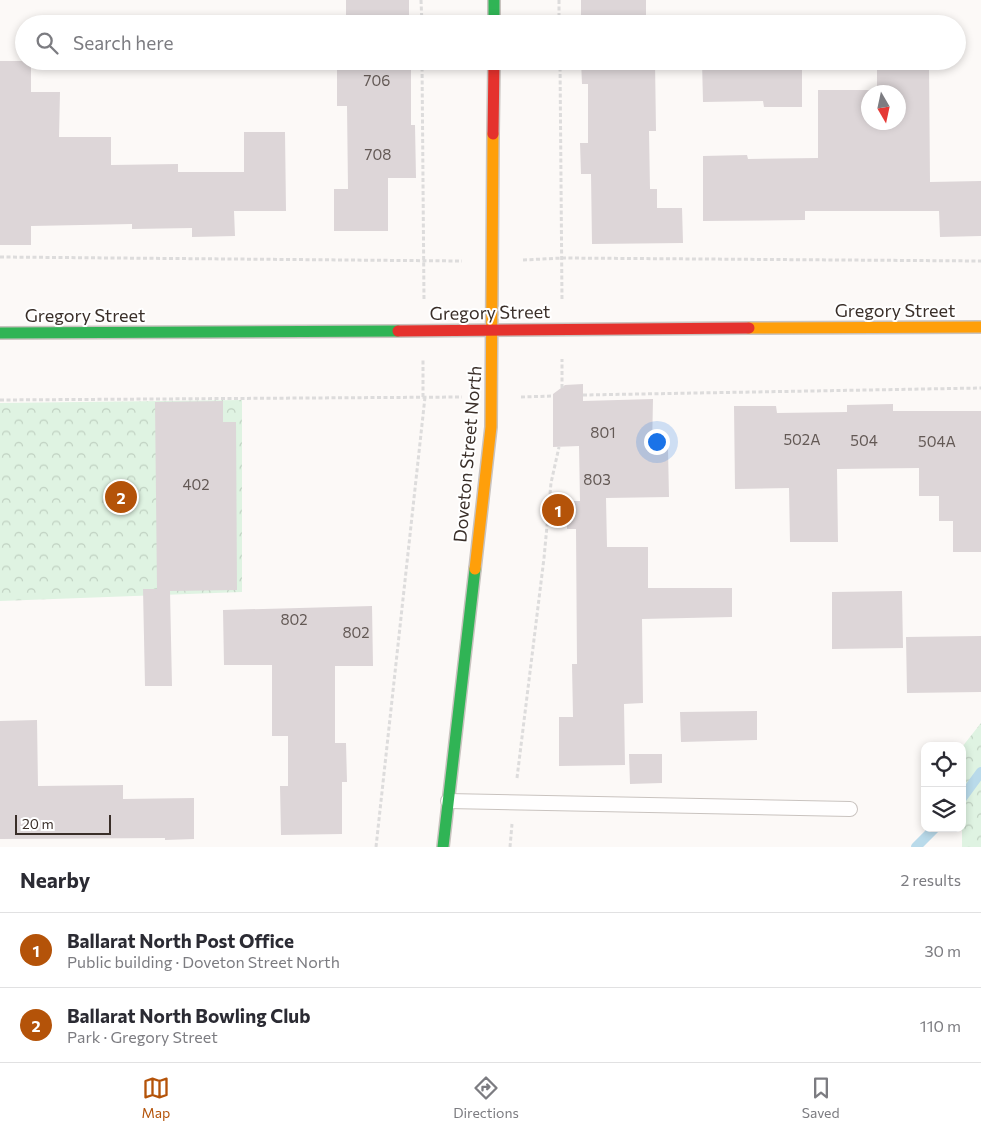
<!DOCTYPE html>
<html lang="en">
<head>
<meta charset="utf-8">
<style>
  body { margin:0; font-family:Commissioner,sans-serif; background:#f7f7f7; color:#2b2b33 }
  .controls { position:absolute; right:15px; bottom:15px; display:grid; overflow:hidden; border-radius:10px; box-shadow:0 2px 8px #0003 }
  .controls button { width:45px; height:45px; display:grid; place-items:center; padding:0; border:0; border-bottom:1px solid #e1e1e2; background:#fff; color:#2b2b33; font:25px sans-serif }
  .compass { position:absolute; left:861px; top:85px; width:45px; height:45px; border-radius:50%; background:#fff; box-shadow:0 2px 8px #0003; rotate:171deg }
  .scale { position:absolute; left:15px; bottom:12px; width:96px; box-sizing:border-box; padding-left:5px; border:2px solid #3a2f29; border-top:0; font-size:14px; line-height:18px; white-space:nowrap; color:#3a2f29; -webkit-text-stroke:4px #fff; paint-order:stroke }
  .you { position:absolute; left:656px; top:441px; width:18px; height:18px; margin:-12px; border:4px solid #fff; border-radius:50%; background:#1a73e8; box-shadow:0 0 0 8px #1a73e833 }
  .badge { display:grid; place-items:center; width:32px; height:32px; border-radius:50%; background:#b45309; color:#fff; font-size:16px; font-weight:700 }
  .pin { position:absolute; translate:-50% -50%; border:2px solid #fff; box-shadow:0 1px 5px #0006 }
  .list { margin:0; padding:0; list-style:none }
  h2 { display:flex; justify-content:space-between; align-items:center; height:65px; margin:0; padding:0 20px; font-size:21px }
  h2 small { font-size:16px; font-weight:400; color:#7c7c81 }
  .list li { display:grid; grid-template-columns:32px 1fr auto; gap:15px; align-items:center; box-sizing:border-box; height:75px; padding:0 20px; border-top:1px solid #e1e1e2 }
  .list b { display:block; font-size:19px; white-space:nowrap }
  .list p { margin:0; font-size:16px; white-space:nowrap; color:#7c7c81 }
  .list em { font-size:16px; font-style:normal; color:#7c7c81 }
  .icon { flex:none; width:28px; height:28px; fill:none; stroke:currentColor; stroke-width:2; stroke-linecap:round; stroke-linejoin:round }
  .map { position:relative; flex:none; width:981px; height:847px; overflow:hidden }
  .search { position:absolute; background:#fff; box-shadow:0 2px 8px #0003; left:15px; right:15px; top:15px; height:55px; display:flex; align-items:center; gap:12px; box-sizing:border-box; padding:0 18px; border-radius:28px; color:#7c7c81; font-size:19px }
  .sheet { height:215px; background:#fff }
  nav { display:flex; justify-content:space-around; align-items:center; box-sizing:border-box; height:70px; border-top:1px solid #e1e1e2; background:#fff; font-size:14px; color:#7c7c81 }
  nav a { display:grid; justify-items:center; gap:2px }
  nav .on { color:#b45309 }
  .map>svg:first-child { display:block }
  .park { fill:url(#park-crowns) }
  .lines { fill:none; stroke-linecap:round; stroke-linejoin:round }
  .stream { stroke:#b9daea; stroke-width:10 }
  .building { fill:#ddd6d8; fill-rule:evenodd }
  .lane-casing { stroke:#c9c3bf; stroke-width:16 }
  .fast-casing { stroke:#c9c3bf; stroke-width:14 }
  .slow-casing { stroke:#c9c3bf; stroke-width:14 }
  .jam-casing { stroke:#c9c3bf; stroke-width:14 }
  .path { stroke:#dddcdc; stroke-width:3; stroke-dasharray:4 2.5; stroke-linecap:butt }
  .lane { stroke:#fffefe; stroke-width:14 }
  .fast { stroke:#30b455; stroke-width:11 }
  .slow { stroke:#ff9f0a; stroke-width:11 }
  .jam { stroke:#e5322d; stroke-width:11 }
  .labels { text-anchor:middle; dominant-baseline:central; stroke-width:4; stroke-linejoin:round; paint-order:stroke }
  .number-label { font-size:15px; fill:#635955 }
  .street-label { font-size:18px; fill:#3a2f29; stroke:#fff }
</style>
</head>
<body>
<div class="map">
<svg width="981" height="847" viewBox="0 0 981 847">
  <defs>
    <pattern id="park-crowns" width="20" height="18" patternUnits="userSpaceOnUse" patternTransform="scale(1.25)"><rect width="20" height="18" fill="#dff3e2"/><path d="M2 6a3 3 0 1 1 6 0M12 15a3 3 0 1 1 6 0" fill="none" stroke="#c0d1c2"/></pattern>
  </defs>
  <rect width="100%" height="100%" fill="#fcf9f7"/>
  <!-- park -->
  <path class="park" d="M 242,400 L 242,592 L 0,601 L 0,403 Z
    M 981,723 L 981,847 L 962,847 L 962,747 Z"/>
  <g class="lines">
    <!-- stream -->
    <path class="stream" d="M 962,798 L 981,772
      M 916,847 L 935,828"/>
  </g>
  <!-- building -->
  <path class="building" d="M 346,0 L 409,0 L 409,24 L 346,24 Z
    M 581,0 L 646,0 L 646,24 L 581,24 Z
    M 0,61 L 31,61 L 31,92 L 60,92 L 59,137 L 111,137 L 111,165 L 178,164 L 178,172 L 244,172 L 244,132 L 285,132 L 286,211 L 234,211 L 235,236 L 192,237 L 192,228 L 132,229 L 132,224 L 31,226 L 31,245 L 0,245 Z
    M 337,61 L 411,61 L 411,125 L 415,125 L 416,178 L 388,178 L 388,231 L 334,231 L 334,189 L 348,189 L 347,106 L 337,106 Z
    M 581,61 L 655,61 L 656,131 L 649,131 L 650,189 L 657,189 L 657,208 L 682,208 L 683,243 L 592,244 L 591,174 L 581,174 L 580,143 L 588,143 L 588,84 L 582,84 Z
    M 702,61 L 802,61 L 802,107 L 764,107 L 763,101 L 703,102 Z
    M 929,63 L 930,182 L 981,181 L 981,236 L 940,237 L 939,211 L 805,211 L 805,220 L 703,221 L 703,156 L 747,155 L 748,159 L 818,158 L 818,90 L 877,90 L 877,64 ZM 868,92 L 898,92 L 898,122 L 868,122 Z
    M 583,384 L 583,401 L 653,399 L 652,449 L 668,449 L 669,497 L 606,498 L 607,547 L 648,547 L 648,588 L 732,588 L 732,617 L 642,619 L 643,703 L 624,704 L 625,765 L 559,766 L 559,717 L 573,717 L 572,664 L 577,664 L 576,529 L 567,529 L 567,501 L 580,501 L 579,446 L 553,447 L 553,394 L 565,385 Z
    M 223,401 L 223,422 L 236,422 L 237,590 L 170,591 L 172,686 L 145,686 L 143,589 L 157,589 L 155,402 Z
    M 893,404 L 893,411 L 981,411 L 981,552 L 953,552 L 953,521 L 939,521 L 939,496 L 919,496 L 919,468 L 837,469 L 838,542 L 790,542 L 789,488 L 735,489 L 734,406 L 776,406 L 777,413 L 847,412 L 847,405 Z
    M 902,591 L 903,648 L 832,649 L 832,592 Z
    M 372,606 L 373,666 L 335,666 L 335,743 L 346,743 L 347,782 L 342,782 L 342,834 L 281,835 L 280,786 L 288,786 L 288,736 L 272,736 L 272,665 L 224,665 L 223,610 Z
    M 981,636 L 981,692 L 907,693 L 906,637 Z
    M 757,711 L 757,740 L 681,742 L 680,712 Z
    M 37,720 L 38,786 L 123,785 L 123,799 L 194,798 L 194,839 L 165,840 L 165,838 L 0,839 L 0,721 Z
    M 629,754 L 662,754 L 662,783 L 630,784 Z"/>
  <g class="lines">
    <defs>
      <path id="lane" d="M 448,801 L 850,809"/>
      <path id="fast" d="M 494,0 L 494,24
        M 0,333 L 398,331
        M 443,847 L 475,569"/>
      <path id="slow" d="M 749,328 L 981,327
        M 475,569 L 491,427 L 493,134"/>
      <path id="jam" d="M 493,134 L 494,61
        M 398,331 L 749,328"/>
    </defs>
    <!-- lane casing -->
    <use href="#lane" class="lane-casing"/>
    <!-- fast casing -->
    <use href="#fast" class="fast-casing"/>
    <!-- slow casing -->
    <use href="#slow" class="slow-casing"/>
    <!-- jam casing -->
    <use href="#jam" class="jam-casing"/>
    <!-- path -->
    <path class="path" d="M 421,0 L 422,24
      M 559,0 L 559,24
      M 422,61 L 424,301
      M 560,61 L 562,301
      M 0,257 L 462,261
      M 523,260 L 562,258 L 981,261
      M 562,388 L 562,359
      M 583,395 L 981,388
      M 423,397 L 423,359
      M 521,397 L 553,396
      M 0,400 L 462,397
      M 517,778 L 544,558 L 551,483 L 559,447
      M 376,847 L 425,397
      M 510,847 L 512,824"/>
    <!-- lane -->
    <use href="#lane" class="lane"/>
    <!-- fast -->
    <use href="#fast" class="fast"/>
    <!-- slow -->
    <use href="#slow" class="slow"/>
    <!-- jam -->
    <use href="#jam" class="jam"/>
  </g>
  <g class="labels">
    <!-- number labels -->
    <g class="number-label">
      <text x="377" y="80">706</text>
      <text x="378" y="154">708</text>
      <text x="603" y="432">801</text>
      <text x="802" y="439">502A</text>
      <text x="864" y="440">504</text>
      <text x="937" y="441">504A</text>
      <text x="597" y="479">803</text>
      <text x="196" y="484">402</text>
      <text x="294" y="619">802</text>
      <text x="356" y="632">802</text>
    </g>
    <!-- street labels -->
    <g class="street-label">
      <text x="895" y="310">Gregory Street</text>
      <text transform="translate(490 312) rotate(-1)">Gregory Street</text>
      <text x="85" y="315">Gregory Street</text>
      <text transform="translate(467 454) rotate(-85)">Doveton Street North</text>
    </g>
  </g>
</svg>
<div class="controls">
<button><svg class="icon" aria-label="locate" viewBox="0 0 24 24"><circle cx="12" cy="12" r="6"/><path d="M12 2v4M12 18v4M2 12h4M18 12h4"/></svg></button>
<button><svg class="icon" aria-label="layers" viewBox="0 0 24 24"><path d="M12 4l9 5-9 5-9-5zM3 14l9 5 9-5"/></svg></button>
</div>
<svg class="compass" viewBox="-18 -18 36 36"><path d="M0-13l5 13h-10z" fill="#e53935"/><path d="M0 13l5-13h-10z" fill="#7c7c81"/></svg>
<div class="scale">20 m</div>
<div class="you"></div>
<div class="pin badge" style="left:558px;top:510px">1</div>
<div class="pin badge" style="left:121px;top:497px">2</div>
<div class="search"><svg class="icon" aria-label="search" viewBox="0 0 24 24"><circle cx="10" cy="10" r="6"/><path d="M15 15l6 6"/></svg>Search here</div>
</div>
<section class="sheet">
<h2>Nearby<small>2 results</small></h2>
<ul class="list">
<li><span class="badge">1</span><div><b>Ballarat North Post Office</b><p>Public building · Doveton Street North</p></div><em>30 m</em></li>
<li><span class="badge">2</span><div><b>Ballarat North Bowling Club</b><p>Park · Gregory Street</p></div><em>110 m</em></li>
</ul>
</section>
<nav>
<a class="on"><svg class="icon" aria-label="map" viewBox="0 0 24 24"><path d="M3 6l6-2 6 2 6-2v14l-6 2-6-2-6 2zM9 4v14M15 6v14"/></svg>Map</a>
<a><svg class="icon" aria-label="directions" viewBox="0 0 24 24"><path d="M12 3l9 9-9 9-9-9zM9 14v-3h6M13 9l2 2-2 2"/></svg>Directions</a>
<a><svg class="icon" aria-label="saved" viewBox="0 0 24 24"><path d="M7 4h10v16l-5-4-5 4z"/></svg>Saved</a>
</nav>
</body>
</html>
